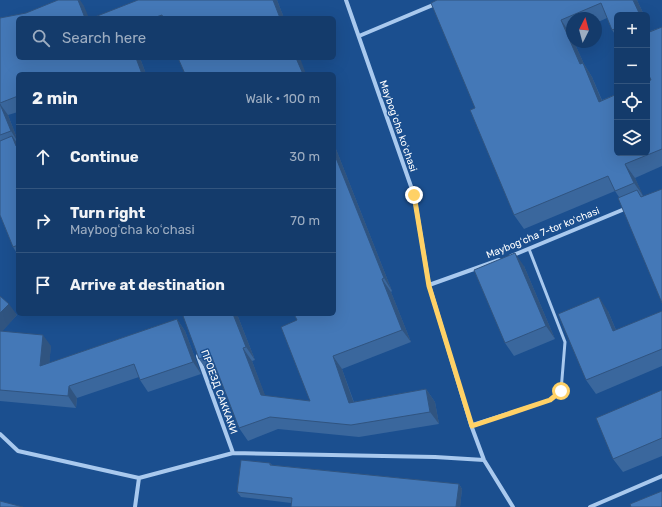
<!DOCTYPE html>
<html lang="en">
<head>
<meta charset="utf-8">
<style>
  body { margin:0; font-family:Rubik,sans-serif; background:#214673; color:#f1f3f6 }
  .controls { position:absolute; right:12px; top:12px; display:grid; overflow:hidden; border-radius:6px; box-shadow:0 4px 16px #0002 }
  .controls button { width:36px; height:36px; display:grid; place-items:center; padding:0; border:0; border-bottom:1px solid #33557e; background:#143b6b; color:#f1f3f6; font:20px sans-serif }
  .compass { position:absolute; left:566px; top:12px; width:36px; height:36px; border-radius:50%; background:#143b6b; box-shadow:0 4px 16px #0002; rotate:6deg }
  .stop { position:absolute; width:12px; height:12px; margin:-9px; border:3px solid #ffd166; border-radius:50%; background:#fff }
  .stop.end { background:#ffd166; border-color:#fff; box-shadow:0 1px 4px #0008 }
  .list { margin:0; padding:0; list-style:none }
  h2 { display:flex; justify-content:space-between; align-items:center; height:52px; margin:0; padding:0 16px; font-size:17px }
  h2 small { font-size:13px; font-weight:400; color:#9dadc1 }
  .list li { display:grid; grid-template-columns:26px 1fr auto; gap:12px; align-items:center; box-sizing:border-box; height:64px; padding:0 16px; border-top:1px solid #33557e }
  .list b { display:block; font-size:15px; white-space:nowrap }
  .list p { margin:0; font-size:13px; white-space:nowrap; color:#9dadc1 }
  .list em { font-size:13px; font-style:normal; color:#9dadc1 }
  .icon { flex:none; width:22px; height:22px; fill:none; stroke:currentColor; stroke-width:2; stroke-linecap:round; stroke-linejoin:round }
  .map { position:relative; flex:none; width:662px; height:507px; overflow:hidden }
  .search { position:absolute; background:#143b6b; box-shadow:0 4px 16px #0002; left:16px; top:16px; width:320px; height:44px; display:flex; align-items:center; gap:10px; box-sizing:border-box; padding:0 14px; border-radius:6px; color:#9dadc1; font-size:15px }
  .panel { position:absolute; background:#143b6b; box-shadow:0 4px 16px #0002; left:16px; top:72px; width:320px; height:244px; border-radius:6px }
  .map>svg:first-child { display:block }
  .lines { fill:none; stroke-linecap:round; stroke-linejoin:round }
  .service { stroke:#a9c9ee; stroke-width:3 }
  .minor { stroke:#a9c9ee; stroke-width:4 }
  .wall { fill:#3a679d }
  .shaded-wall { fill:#305480 }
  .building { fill:#4478b7; stroke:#305480 }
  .route { stroke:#ffd166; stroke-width:5 }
  .labels { text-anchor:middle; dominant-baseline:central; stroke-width:3; stroke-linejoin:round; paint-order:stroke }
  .street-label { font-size:10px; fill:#fff; stroke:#1b4f8f }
</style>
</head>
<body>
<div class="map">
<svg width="662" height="507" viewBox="0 0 662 507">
  <rect width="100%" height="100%" fill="#1b4f8f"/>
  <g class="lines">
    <!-- service -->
    <path class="service" d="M 471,425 L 550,400 L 561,391 L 565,342 L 529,249"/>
    <!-- minor -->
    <path class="minor" d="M 346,0 L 414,195 L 429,285 L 471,425 L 484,460 L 513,507
      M 359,36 L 445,0
      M 511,256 L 627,208
      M 429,285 L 499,260
      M 198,356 L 233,453
      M 0,434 L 18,451 L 139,478 L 233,453 L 435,457 L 484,460
      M 135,507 L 139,478
      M 590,507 L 662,476"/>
  </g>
  <!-- wall -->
  <path class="wall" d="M 277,0 L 284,18 L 92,18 Z
    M 437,0 L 637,0 L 644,15 L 617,15 L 617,37 L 612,30 L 607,18 L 596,23 L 596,18 L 572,18 L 572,33 L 570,33 L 572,42 L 574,42 L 584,64 L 592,77 L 602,100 L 651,80 L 647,71 L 647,23 L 650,31 L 662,27 L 662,166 L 635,178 L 643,196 L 662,303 L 619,197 L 615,191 L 524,229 L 514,215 L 475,108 Z
    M 84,6 L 18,18 L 140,58 L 146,74 L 18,74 L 18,112 L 8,115 L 18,141 L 18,255 L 13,247 L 0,215 L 0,18 Z
    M 334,144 L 392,291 L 391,292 L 411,342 L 342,369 L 354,402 L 426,389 L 435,402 L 439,424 L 359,437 L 278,429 L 248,441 L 239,428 L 216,369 L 207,371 L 199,359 L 189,314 L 237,314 L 255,360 L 252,361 L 265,396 L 310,401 L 297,320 L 334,314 Z
    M 524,266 L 555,339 L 514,356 L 505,343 Z
    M 0,296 L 17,315 L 2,331 L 51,346 L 49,363 L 177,319 L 185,331 L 201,374 L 148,392 L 140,380 L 139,377 L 77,398 L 76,408 L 0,401 Z
    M 608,311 L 616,330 L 662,311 L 662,366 L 596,394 L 586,380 Z
    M 662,390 L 662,456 L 623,472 L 613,459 Z
    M 270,463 L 272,465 L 459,484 L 462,489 L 460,507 L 291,507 L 291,503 L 241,497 L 237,492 Z"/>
  <!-- shaded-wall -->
  <path class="shaded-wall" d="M 78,0 L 80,0 L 84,6 L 89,18 L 85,18 Z
    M 273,0 L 277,0 L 284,18 L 280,18 Z
    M 633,0 L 637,0 L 644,15 L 640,15 Z
    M 561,20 L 570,33 L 572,37 L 572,42 L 574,42 L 584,64 L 592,77 L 608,116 L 599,102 L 580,64 Z
    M 647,23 L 651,33 L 647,27 Z
    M 136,58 L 140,58 L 146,74 L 142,74 Z
    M 296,58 L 300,58 L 306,74 L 303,74 Z
    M 0,104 L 8,115 L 18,141 L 18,142 L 11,131 Z
    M 12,136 L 18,144 L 18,149 L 16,146 Z
    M 334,144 L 392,291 L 384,278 L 334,153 Z
    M 625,164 L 635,178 L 644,197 L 634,183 Z
    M 515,253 L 524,266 L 555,339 L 546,326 Z
    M 382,279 L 391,292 L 411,342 L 402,330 Z
    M 599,297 L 608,311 L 622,345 L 613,331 Z
    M 9,304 L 17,315 L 0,334 L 0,313 Z
    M 233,314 L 237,314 L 255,360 L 246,347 Z
    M 177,319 L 185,331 L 201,374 L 193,362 Z
    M 43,335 L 51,346 L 48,378 L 40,366 Z
    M 243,348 L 252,361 L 270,408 L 261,395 Z
    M 333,356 L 342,369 L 358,415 L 349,403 Z
    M 69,386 L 77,398 L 76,408 L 68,396 Z
    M 426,389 L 435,402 L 439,424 L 430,412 Z
    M 459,484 L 462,489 L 460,507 L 456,507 Z"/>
  <!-- building -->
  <path class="building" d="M 58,0 L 78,0 L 85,18 L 18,18 L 18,58 L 136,58 L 142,74 L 18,74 L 18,96 L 0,103 L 0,18 L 26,13 Z
    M 138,0 L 273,0 L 280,18 L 163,18 L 162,15 L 153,18 L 92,18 Z
    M 437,0 L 633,0 L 640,15 L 617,15 L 617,28 L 612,30 L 601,3 L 561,20 L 580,64 L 583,63 L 599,102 L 617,94 L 617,153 L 647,153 L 647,81 L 651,80 L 647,71 L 647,33 L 662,27 L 662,149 L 625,164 L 634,183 L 615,191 L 608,176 L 514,215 L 470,110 L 475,108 L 431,3 Z
    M 178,58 L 296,58 L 303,74 L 185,74 Z
    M 0,104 L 11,131 L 0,135 Z
    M 12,136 L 16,146 L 18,145 L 18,245 L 13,247 L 0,215 L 0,141 Z
    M 334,153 L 384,278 L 382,279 L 402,330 L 333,356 L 349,403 L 426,389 L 430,412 L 351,425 L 270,417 L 239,428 L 211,355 L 199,359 L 183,316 L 189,314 L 233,314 L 246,347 L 243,348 L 261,395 L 310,401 L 281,327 L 297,320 L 294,314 L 334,314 Z
    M 662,189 L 662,303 L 618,198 L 637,190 L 641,197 Z
    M 515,253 L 546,326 L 505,343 L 474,270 Z
    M 0,296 L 9,304 L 0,313 Z
    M 599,297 L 613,331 L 662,311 L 662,349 L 586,380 L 558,314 Z
    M 177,319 L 193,362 L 140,380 L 134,364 L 69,386 L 68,396 L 0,390 L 0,331 L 43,335 L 40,366 Z
    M 662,390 L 662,438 L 613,459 L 596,418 Z
    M 241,460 L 270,463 L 270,465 L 459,484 L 456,507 L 291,507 L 292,498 L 237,492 Z
    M 662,491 L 662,507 L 631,507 L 630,504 Z
    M 0,501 L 23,507 L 0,507 Z"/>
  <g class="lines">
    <!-- route -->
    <path class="route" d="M 414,195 L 429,286 L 472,426 L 550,400 L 561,391"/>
  </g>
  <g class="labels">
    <!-- street labels -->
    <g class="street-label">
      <text transform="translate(398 126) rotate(71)">Maybogʻcha koʻchasi</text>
      <text transform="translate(543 233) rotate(-22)">Maybogʻcha 7-tor koʻchasi</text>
      <text transform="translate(219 392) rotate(70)">ПРОЕЗД САККАКИ</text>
    </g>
  </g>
</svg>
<div class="controls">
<button>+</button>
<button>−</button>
<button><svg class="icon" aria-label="locate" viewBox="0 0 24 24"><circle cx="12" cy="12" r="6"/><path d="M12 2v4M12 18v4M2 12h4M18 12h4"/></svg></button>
<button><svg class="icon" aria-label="layers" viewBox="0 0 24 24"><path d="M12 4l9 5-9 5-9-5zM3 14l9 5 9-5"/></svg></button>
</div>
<svg class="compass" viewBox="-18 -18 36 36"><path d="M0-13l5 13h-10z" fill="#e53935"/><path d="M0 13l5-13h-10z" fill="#9dadc1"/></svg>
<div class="stop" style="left:561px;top:391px"></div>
<div class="stop end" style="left:414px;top:195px"></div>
<div class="search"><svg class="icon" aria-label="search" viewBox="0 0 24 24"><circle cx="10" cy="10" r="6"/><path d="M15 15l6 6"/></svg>Search here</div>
<section class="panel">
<h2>2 min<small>Walk · 100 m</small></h2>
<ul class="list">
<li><svg class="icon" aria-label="ahead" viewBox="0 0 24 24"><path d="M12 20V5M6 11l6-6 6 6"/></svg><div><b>Continue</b></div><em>30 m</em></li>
<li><svg class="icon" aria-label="right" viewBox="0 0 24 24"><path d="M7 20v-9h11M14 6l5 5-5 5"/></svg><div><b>Turn right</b><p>Maybogʻcha koʻchasi</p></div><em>70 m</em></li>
<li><svg class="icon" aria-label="arrive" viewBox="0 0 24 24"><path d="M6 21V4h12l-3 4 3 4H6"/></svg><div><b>Arrive at destination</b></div></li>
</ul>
</section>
</div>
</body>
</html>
